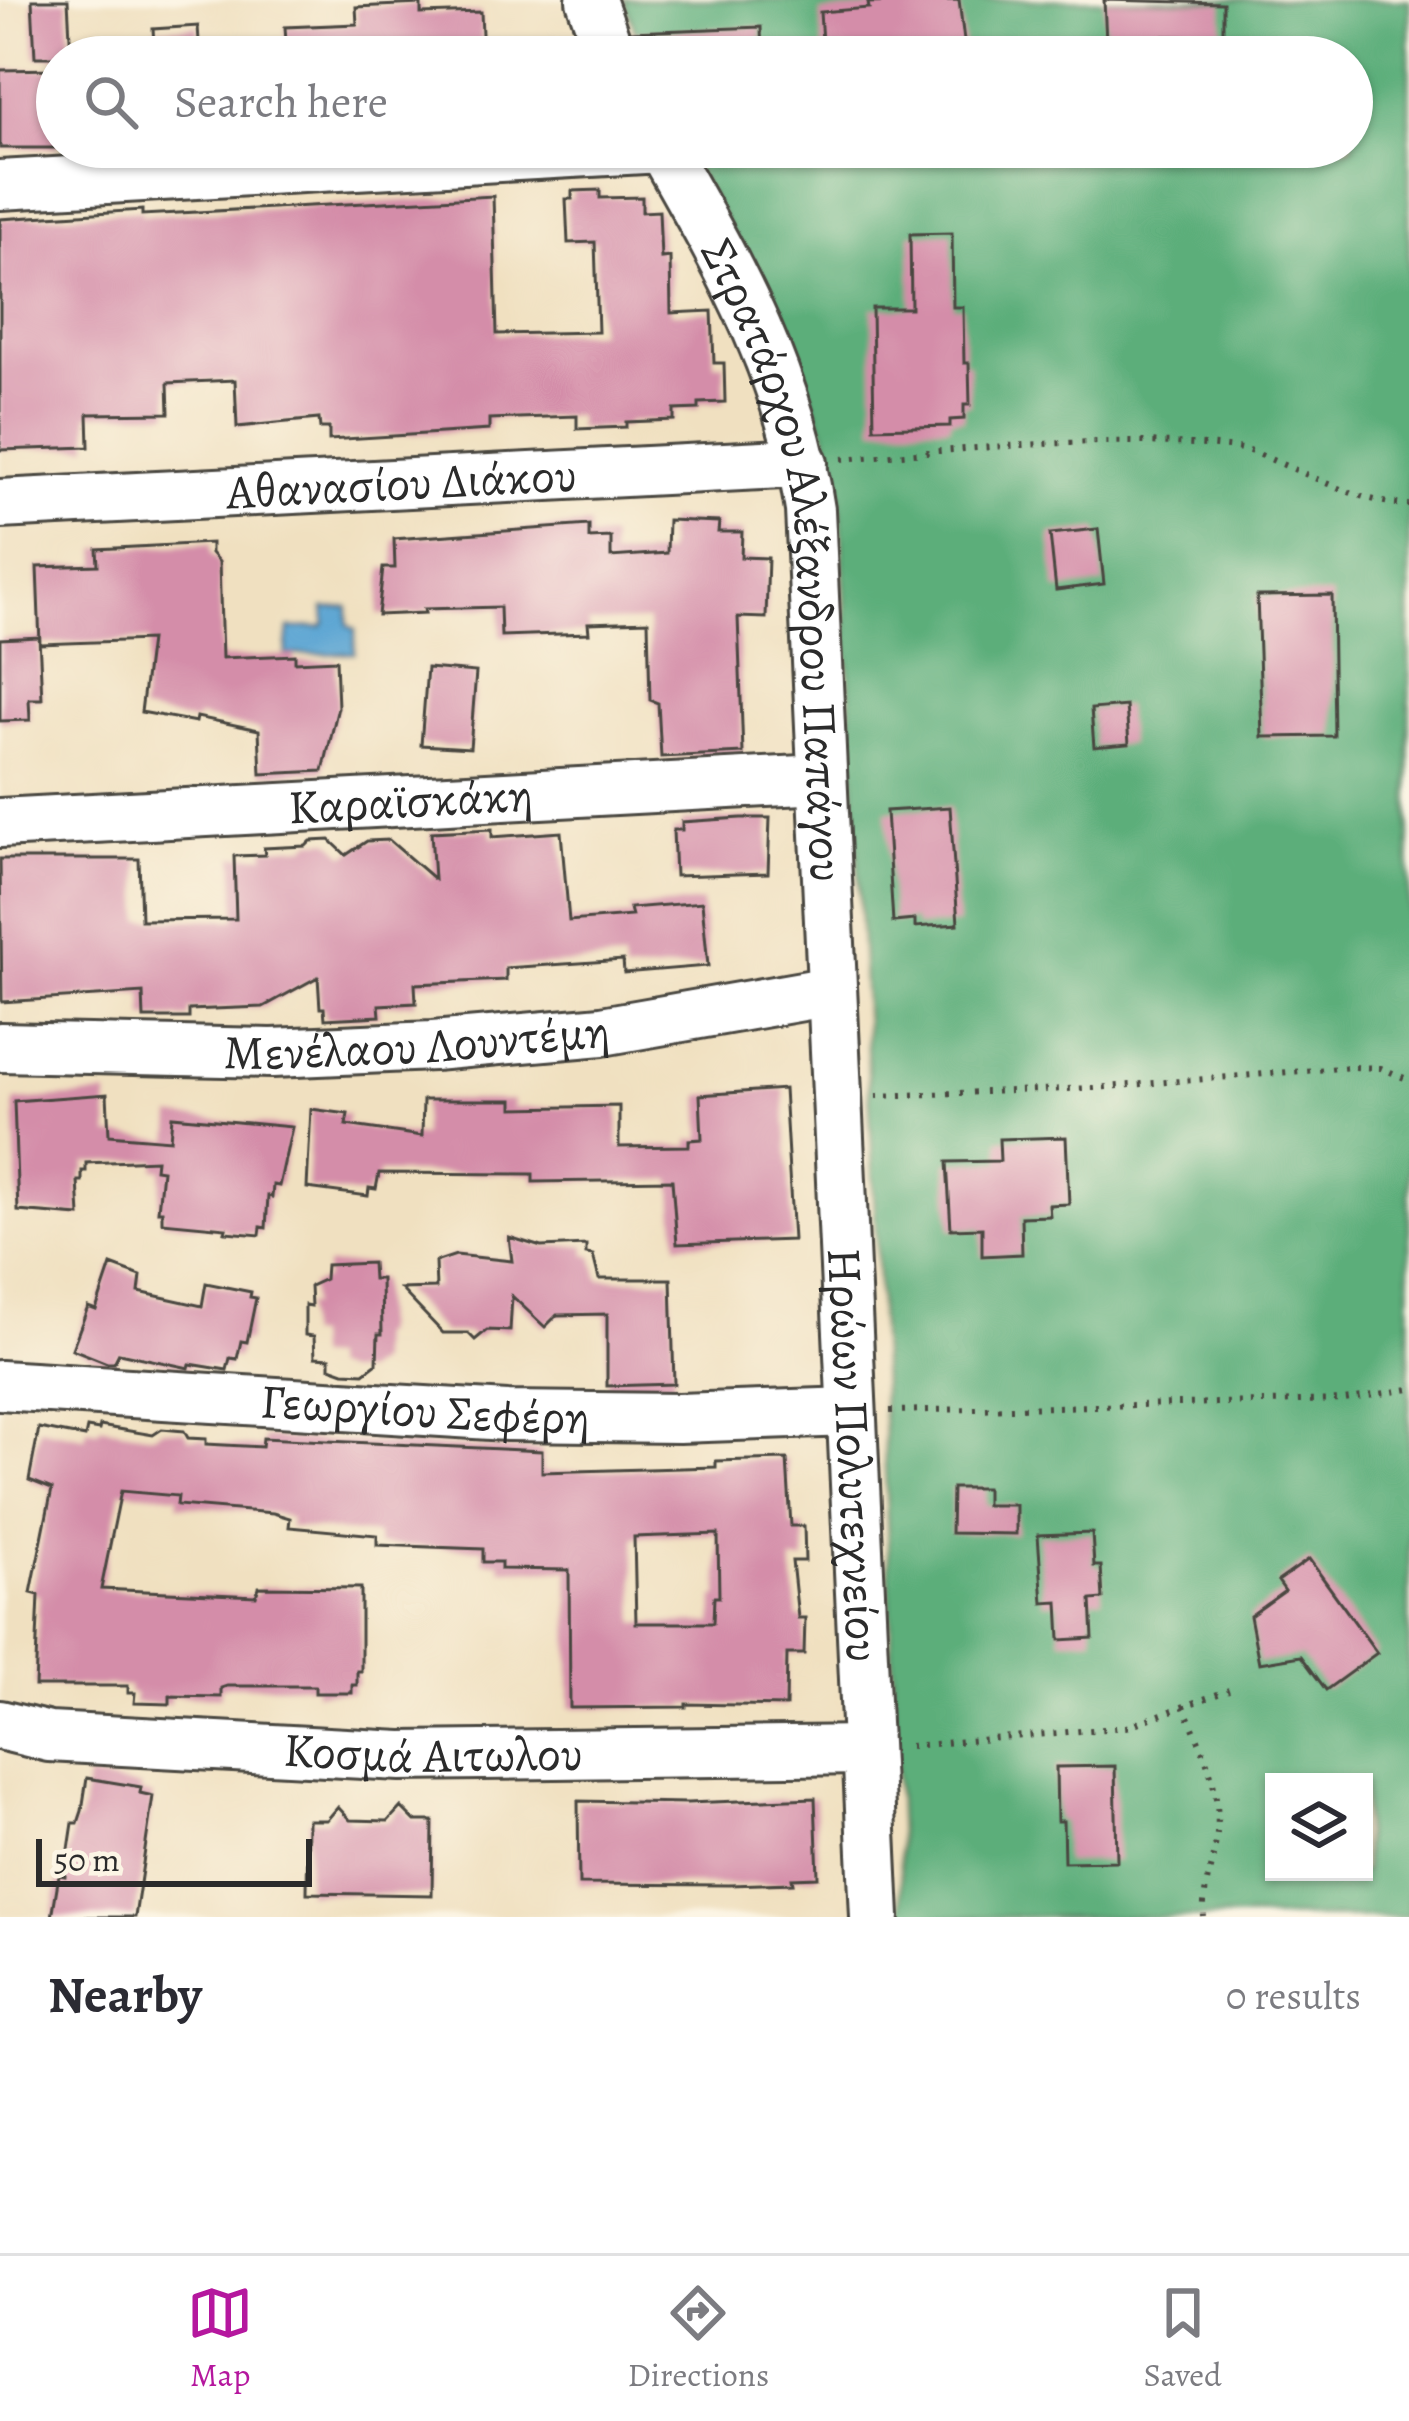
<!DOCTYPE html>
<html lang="en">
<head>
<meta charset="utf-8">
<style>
  body { margin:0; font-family:Alegreya,serif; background:#f2f2f3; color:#2b2b33 }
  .controls { position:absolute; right:36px; bottom:36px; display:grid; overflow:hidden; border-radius:0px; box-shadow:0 3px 9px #0004 }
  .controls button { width:108px; height:108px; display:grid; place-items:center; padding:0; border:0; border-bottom:3px solid #e1e1e2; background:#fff; color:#2b2b33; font:60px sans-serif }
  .scale { position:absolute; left:36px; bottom:30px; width:276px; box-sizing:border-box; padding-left:12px; border:6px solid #2b2b2b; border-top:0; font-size:33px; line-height:42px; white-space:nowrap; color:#2b2b2b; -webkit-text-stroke:9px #fcf5e5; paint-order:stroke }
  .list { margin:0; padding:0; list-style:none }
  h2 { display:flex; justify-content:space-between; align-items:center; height:156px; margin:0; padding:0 48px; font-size:51px }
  h2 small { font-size:39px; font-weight:400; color:#7c7c81 }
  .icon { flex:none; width:66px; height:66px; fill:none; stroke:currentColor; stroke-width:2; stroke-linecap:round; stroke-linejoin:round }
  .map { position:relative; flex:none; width:1409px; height:1917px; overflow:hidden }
  .search { position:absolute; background:#fff; box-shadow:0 3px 9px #0004; left:36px; right:36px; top:36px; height:132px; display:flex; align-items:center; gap:30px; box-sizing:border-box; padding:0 42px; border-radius:66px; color:#7c7c81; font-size:45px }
  .sheet { height:336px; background:#fff }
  nav { display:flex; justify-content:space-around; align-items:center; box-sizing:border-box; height:168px; border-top:3px solid #e1e1e2; background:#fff; font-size:33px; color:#7c7c81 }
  nav a { display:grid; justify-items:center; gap:6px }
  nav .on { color:#b5179e }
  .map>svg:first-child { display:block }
  .forest { fill:#5cae7a; stroke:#446c52; stroke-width:3; fill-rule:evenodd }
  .water { fill:#5ba5d3; stroke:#43687f; stroke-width:3 }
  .building { fill:#d48da9; fill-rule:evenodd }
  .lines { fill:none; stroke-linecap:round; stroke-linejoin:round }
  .minor-casing { stroke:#494641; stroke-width:54 }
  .path { stroke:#494641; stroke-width:6; stroke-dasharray:3 9; stroke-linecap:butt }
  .minor { stroke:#fff; stroke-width:48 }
  .labels { text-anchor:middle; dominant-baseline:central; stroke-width:9; stroke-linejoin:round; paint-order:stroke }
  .street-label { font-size:48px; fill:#2b2b2b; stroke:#fcf5e5 }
</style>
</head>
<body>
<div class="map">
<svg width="1409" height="1917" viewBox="0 0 1409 1917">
  <rect width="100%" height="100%" fill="#fcf5e5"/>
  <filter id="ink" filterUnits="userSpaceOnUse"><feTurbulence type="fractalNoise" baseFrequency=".00833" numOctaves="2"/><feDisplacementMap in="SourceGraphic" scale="24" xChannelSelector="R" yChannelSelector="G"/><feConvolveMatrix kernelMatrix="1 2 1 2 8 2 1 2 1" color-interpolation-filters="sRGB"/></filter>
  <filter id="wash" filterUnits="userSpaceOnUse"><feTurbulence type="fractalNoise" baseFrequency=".004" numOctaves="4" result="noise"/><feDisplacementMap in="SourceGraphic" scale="48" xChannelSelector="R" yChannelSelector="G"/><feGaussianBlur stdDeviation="2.7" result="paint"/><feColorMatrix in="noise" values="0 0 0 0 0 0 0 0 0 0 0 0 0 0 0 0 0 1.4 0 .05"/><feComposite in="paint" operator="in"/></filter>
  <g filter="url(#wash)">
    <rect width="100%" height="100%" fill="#f0e0c0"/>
    <!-- forest -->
    <path class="forest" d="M 624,0 L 1409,0 L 1409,1917 L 902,1917 L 877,1257 L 839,472 L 787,329 L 683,147 L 1352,147 L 1352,57 L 645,57 ZM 1274,1782 L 1364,1782 L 1364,1872 L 1274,1872 Z"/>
    <!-- water -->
    <path class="water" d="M 348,607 L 348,625 L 355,629 L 355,653 L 286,655 L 289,628 L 321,627 L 325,623 L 324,608 Z"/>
    <g id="blocks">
      <!-- building -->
      <path class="building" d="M 32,0 L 68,0 L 71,57 L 35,57 Z
        M 959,0 L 966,57 L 823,57 L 820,12 L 869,8 L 868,3 Z
        M 1104,0 L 1223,3 L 1223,37 L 1156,36 L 1156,40 L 1106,42 Z
        M 421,4 L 421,14 L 481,12 L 483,57 L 287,57 L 285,27 L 357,24 L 356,7 Z
        M 198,26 L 200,57 L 155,57 L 153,29 Z
        M 761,27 L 762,57 L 639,57 L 632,32 Z
        M 57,69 L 57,148 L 0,148 L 0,70 Z
        M 600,190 L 600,198 L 642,197 L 642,212 L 659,211 L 661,258 L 670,257 L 671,313 L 712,311 L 714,363 L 724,363 L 725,402 L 699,403 L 699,409 L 674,410 L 674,420 L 626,422 L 626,427 L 577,429 L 577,416 L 489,419 L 489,430 L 329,440 L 329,428 L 320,428 L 319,419 L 237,427 L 235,380 L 168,383 L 169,413 L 88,414 L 89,447 L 0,450 L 0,219 L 142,210 L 142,215 L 493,196 L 497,334 L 598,332 L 595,242 L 568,243 L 566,199 L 572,199 L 572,191 Z
        M 952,233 L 953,307 L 963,307 L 964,363 L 969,363 L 970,405 L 964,405 L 964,419 L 950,420 L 950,426 L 874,428 L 872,308 L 911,308 L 910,234 Z
        M 668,520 L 719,522 L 718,532 L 742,532 L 741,557 L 768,558 L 766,618 L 738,617 L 743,753 L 661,757 L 658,703 L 650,700 L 648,621 L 588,623 L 589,633 L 501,636 L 500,607 L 424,609 L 425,613 L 378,615 L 383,568 L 395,568 L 394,539 L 589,525 L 589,538 L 611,537 L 611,557 L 667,553 Z
        M 1098,529 L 1104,584 L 1056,590 L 1050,534 Z
        M 211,543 L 211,553 L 219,562 L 222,658 L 295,655 L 295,662 L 336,660 L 338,707 L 323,771 L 261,774 L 259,730 L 197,717 L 196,722 L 141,712 L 150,640 L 40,644 L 37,567 L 98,565 L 97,549 Z
        M 1332,595 L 1334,736 L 1262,737 L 1257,596 Z
        M 39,637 L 42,699 L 29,699 L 30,720 L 0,721 L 0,639 Z
        M 427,668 L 476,672 L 470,748 L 421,745 Z
        M 1126,706 L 1129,744 L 1094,747 L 1091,709 Z
        M 950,807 L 958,924 L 915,927 L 915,920 L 893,922 L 886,811 Z
        M 741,818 L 770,818 L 768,873 L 675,876 L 673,830 L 682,830 L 682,822 Z
        M 492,829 L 492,837 L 561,832 L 569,921 L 632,916 L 630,908 L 702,902 L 708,966 L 624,973 L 623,960 L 506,968 L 506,980 L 415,984 L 416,1003 L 379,1005 L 380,1016 L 325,1019 L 324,1008 L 320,1008 L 318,977 L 263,1007 L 189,1010 L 189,1018 L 144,1018 L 143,993 L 2,1002 L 0,859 L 139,859 L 141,920 L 236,919 L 234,856 L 265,855 L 264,848 L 306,846 L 311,841 L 330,840 L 346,855 L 367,841 L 389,840 L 434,879 L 431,832 Z
        M 784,1089 L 793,1240 L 677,1244 L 672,1180 L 533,1182 L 533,1174 L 379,1173 L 376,1189 L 369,1188 L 368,1196 L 307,1188 L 311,1109 L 348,1114 L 346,1125 L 422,1136 L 423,1100 L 513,1100 L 513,1108 L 619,1106 L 619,1147 L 689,1146 L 689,1140 L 702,1139 L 700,1095 Z
        M 107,1094 L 109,1135 L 170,1140 L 172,1116 L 292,1127 L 279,1186 L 273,1185 L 272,1197 L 268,1196 L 266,1228 L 261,1227 L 260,1235 L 225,1232 L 226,1228 L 162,1222 L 162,1211 L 158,1211 L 162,1170 L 155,1169 L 156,1160 L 86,1163 L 86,1171 L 82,1171 L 82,1181 L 78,1181 L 80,1216 L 18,1211 L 14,1101 Z
        M 1066,1137 L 1069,1204 L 1049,1205 L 1050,1216 L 1021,1217 L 1022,1254 L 982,1256 L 982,1228 L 951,1229 L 947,1162 L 1000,1161 L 999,1139 Z
        M 509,1237 L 541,1247 L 586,1245 L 586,1254 L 593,1255 L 599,1279 L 671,1279 L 674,1384 L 607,1386 L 607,1314 L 557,1315 L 545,1327 L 512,1296 L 510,1331 L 487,1330 L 475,1340 L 468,1333 L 443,1333 L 401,1289 L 436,1288 L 435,1262 L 456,1255 L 512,1261 Z
        M 372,1263 L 373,1279 L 381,1279 L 382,1334 L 378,1334 L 377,1363 L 364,1373 L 344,1372 L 330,1367 L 330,1358 L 315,1357 L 314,1336 L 305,1335 L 305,1305 L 311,1306 L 310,1286 L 325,1279 L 326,1265 Z
        M 111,1265 L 141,1276 L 139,1292 L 202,1306 L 206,1283 L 251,1292 L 250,1297 L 256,1298 L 247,1342 L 241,1341 L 237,1359 L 230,1358 L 227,1370 L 190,1364 L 189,1368 L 119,1353 L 114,1363 L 107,1363 L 72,1349 L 88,1307 L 96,1310 Z
        M 100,1426 L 153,1435 L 162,1429 L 184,1431 L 188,1438 L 206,1439 L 206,1444 L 262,1447 L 263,1438 L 542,1451 L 542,1472 L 716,1467 L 716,1461 L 787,1459 L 791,1526 L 804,1526 L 805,1561 L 792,1561 L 798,1618 L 805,1618 L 804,1654 L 787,1654 L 786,1706 L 686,1704 L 686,1707 L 570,1708 L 569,1570 L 501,1569 L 501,1562 L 483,1562 L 483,1549 L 377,1545 L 377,1535 L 289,1527 L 290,1518 L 273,1513 L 177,1505 L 178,1496 L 121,1491 L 101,1589 L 256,1596 L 259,1587 L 361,1588 L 361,1671 L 357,1671 L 357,1685 L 352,1685 L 352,1693 L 315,1693 L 315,1686 L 227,1686 L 221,1688 L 221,1697 L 170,1696 L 170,1704 L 134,1703 L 135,1693 L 128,1693 L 128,1686 L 35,1686 L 39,1595 L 31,1593 L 52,1489 L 29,1480 L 39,1428 L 85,1437 L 87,1428 L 99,1430 ZM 718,1534 L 719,1597 L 714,1597 L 713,1623 L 636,1623 L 634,1537 Z
        M 952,1488 L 986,1488 L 986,1505 L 1016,1505 L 1016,1534 L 951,1533 Z
        M 1092,1533 L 1094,1566 L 1101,1566 L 1103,1599 L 1091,1600 L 1093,1638 L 1060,1640 L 1058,1602 L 1043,1603 L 1038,1535 Z
        M 1309,1559 L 1377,1653 L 1326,1690 L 1301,1656 L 1259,1663 L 1250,1616 L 1285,1591 L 1278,1581 Z
        M 1115,1766 L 1117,1861 L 1064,1862 L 1063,1821 L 1057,1821 L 1056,1767 Z
        M 87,1778 L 141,1787 L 140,1793 L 153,1796 L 135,1917 L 52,1917 L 59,1875 L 65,1876 L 73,1823 L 78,1823 L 82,1811 Z
        M 815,1798 L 818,1877 L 792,1878 L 793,1883 L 729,1885 L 579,1884 L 578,1801 L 687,1803 Z
        M 338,1807 L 350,1820 L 388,1821 L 401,1807 L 415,1821 L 433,1821 L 432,1895 L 307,1893 L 308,1820 L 327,1820 Z"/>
    </g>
  </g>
  <g filter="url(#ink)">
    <use href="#blocks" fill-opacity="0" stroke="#494641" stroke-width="3"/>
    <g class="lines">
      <defs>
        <g id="minor">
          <path d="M 591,0 L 611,57"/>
          <path id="s1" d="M 661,147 C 730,269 789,369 810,510 L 875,1917"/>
          <path d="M 0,185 L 662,148"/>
          <path id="s2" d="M 0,504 L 803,463"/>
          <path id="s3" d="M 0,823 L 822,779"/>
          <path id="s4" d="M 0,1047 L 272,1053 L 433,1046 L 602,1031 L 831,991"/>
          <path id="s5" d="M 0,1385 L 507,1416 L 679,1418 L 851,1412"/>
          <path id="s6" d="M 0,1725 L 49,1737 L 401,1756 L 867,1750"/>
        </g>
      </defs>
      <!-- minor casing -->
      <use href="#minor" class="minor-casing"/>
      <!-- path -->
      <path class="path" d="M 842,459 C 971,449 1107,433 1236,448 C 1251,450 1265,457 1279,463 C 1322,480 1362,503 1409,505
        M 876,1096 L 1094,1088 L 1352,1067 L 1381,1068 L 1409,1080
        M 890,1411 L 1344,1400 L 1409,1389
        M 1183,1706 C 1201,1744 1222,1790 1217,1833 C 1214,1862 1202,1888 1204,1917
        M 910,1746 L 1126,1727 L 1229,1690"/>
      <!-- minor -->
      <use href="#minor" class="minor"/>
    </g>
  </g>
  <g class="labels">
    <!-- street labels -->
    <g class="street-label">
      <text stroke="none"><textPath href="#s2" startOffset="402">Αθανασίου Διάκου</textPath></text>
      <text stroke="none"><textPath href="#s1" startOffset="438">Στρατάρχου Αλέξανδρου Παπάγου</textPath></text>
      <text stroke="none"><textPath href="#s3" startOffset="411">Καραϊσκάκη</textPath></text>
      <text stroke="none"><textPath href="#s4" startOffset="417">Μενέλαου Λουντέμη</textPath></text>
      <text stroke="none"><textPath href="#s5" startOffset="426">Γεωργίου Σεφέρη</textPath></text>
      <text stroke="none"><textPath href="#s1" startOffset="1341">Ηρώων Πολυτεχνείου</textPath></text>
      <text stroke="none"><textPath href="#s6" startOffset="435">Κοσμά Αιτωλου</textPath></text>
    </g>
  </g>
</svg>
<div class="controls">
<button><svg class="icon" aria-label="layers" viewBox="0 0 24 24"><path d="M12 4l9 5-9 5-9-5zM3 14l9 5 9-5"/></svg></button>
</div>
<div class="scale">50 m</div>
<div class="search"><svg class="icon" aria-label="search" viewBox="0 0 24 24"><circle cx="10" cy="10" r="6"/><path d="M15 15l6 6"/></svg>Search here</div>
</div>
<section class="sheet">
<h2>Nearby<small>0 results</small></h2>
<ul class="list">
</ul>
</section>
<nav>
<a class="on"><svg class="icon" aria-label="map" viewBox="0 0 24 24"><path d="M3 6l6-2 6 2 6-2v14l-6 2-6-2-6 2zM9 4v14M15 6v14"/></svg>Map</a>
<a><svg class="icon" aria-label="directions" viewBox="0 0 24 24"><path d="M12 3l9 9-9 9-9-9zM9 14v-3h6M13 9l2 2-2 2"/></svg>Directions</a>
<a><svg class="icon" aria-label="saved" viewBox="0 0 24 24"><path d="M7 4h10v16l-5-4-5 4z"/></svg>Saved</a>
</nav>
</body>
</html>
